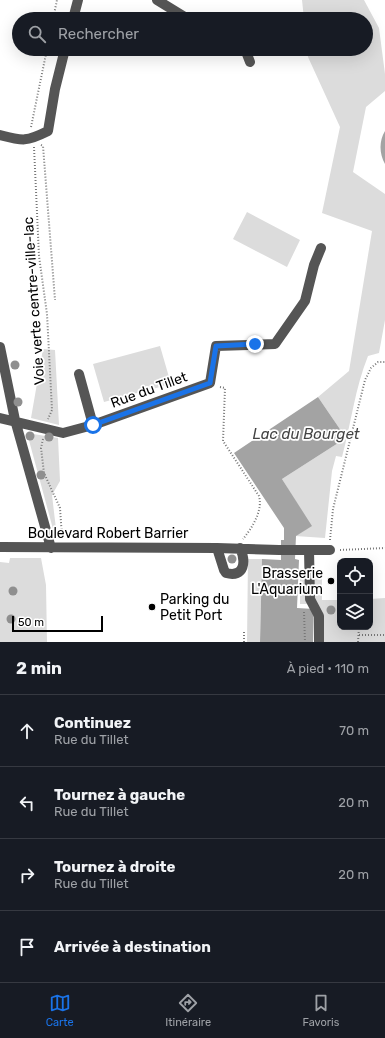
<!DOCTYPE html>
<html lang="fr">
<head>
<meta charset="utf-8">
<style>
  body { margin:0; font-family:Rubik,sans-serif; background:#20242c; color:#f1f3f6 }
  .controls { position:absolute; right:12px; bottom:12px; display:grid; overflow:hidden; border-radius:8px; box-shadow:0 4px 16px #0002 }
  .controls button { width:36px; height:36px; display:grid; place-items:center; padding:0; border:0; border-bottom:1px solid #363941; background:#171b24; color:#f1f3f6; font:20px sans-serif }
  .scale { position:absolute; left:12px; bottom:10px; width:91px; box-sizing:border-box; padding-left:4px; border:2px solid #000; border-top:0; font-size:11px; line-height:14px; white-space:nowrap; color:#000; -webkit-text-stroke:3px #fff; paint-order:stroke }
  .stop { position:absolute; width:12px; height:12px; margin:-9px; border:3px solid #1a73e8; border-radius:50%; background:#fff }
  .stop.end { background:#1a73e8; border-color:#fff; box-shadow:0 1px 4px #0008 }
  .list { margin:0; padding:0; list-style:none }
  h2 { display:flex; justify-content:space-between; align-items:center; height:52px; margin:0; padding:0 16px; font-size:17px }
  h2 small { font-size:13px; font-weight:400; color:#9ea1a6 }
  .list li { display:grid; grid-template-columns:26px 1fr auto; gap:12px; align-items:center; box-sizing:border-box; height:72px; padding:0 16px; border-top:1px solid #363941 }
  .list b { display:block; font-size:15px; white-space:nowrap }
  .list p { margin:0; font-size:13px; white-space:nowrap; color:#9ea1a6 }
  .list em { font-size:13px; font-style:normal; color:#9ea1a6 }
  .icon { flex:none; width:22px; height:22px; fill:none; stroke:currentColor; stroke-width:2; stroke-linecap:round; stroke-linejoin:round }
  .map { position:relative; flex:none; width:385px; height:642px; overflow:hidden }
  .search { position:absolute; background:#171b24; box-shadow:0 4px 16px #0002; left:12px; right:12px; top:12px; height:44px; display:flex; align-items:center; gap:10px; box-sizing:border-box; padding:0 14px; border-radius:22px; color:#9ea1a6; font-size:15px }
  .sheet { height:340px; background:#171b24 }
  nav { display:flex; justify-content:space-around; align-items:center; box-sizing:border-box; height:56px; border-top:1px solid #363941; background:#171b24; font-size:11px; color:#9ea1a6 }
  nav a { display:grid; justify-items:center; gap:2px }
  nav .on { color:#1a73e8 }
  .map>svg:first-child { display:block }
  .green { fill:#dcdcdc }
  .water { fill:#a3a3a3 }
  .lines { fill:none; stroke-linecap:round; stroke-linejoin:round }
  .path { stroke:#777; stroke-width:2; stroke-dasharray:1 2; stroke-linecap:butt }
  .minor { stroke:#555; stroke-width:10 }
  .tree { fill:#8f8f8f }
  .route { stroke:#1a73e8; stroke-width:5 }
  .poi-dot { fill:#000; stroke:#fff; stroke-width:1.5 }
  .labels { text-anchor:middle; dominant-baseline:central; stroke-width:3.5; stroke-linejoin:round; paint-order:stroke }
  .street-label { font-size:14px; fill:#000; stroke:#fff }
  .poi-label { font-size:14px; fill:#000; stroke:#fff; text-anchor:end }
  .water-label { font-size:15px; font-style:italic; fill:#444; stroke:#fff }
</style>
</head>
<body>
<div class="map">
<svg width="385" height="642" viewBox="0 0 385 642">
  <rect width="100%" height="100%" fill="#fff"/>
  <!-- green -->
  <path class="green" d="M 302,0 L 364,0 L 379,28 L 385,74 L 385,91 L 366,107 L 353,172 L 385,194 L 385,320 L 379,353 L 368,356 C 355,388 351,424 342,457 L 336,456 L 332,471 L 325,538 L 295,536 L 311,526 L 282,479 L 346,438 L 318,397 L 349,371 L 372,231 L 322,213 L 340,127 L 308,57 L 307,49 L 366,49 L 366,19 L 304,19 Z
    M 247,212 L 300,240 L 287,267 L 233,239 Z
    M 160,346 L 171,384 L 104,402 L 93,364 Z
    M 43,349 L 55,350 L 59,425 L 31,418 Z
    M 27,433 L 58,438 L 60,481 L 52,495 L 56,529 L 53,529 Z
    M 10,558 L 41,558 L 46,585 L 47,642 L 0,642 L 0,562 L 9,563 Z
    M 248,559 L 262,559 L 260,642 L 247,642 Z
    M 312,571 L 322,571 L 322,600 L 340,600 L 340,627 L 370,627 L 370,599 L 385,598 L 385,642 L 321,642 L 313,599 Z
    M 308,572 L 308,604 L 300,604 L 300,573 Z"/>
  <!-- water -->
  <path class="water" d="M 385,131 L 385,164 C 379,153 379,141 385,131 Z
    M 318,397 L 346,438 L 282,479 L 312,526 L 296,536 L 295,559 L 299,560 L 297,608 L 314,609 L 313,642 L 260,642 L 262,559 L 281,560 L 281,540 L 284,540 L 284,528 L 234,453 Z"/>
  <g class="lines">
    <!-- path -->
    <path class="path" d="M 53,19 L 57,0
      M 31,127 L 47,49
      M 41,145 L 43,146 L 55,300
      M 34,147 L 39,256 L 47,314 L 52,410 L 48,419
      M 220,387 L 225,388 L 223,441 L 259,496 C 263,511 252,528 243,539
      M 43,439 L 41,448 L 44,473 L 60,508 L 62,537
      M 330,540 L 333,509 L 365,380 L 371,368 L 378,362 L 385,362
      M 340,550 L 385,548
      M 304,612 L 305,642
      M 359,635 L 385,635
      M 244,642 L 244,632
      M 358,642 L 359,627"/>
    <!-- minor -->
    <path class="minor" d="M 157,0 L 188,19
      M 73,19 L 78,0
      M 245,49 L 250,62
      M 0,135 C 23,141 26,142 48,131 L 55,89 L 65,49
      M 0,347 L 15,420 L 51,548
      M 79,374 L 93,425
      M 0,418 L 63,433 L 93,425 L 210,383 L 216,346 L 275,344 L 305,301 L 314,265 L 321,248
      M 0,547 L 217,548 L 279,550 L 330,550
      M 217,548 L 224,570 L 226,573 C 245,578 246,561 240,548
      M 309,550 L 310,599 L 319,616 L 319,642"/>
  </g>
  <!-- trees -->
  <g class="tree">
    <circle cx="15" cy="365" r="4.5"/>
    <circle cx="18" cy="402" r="4.5"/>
    <circle cx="30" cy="436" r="4.5"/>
    <circle cx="49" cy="437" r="4.5"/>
    <circle cx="41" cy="475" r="4.5"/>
    <circle cx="232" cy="559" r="4.5"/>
    <circle cx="13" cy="591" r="4.5"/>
    <circle cx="331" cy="610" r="4.5"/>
    <circle cx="11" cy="619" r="4.5"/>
  </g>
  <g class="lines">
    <!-- route -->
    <path class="route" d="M 93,425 L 210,383 L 216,346 L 255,344"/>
  </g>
  <!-- markers -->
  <g class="poi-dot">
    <circle cx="331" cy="581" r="4"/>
    <circle cx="152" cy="607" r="4"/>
  </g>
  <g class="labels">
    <!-- street labels -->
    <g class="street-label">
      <text transform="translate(34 301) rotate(-94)">Voie verte centre-ville-lac</text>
      <text transform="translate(149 390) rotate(-20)">Rue du Tillet</text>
      <text x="108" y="533">Boulevard Robert Barrier</text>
    </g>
    <!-- poi labels -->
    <g class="poi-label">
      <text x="323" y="573">Brasserie<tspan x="323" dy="16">L'Aquarium</tspan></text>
      <text x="160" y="599" text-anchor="start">Parking du<tspan x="160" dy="16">Petit Port</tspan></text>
    </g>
    <!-- water labels -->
    <g class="water-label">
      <text x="306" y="434">Lac du Bourget</text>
    </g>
  </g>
</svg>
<div class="controls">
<button><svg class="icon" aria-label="locate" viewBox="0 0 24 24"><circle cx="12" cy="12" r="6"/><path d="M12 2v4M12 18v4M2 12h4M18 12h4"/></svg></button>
<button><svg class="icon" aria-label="layers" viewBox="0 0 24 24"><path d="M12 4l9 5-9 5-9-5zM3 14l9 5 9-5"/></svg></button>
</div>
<div class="scale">50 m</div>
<div class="stop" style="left:93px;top:425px"></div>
<div class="stop end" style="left:255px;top:344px"></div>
<div class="search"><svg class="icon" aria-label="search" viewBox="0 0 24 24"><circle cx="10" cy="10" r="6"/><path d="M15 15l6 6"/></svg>Rechercher</div>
</div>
<section class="sheet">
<h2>2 min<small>À pied · 110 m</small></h2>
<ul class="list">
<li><svg class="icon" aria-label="ahead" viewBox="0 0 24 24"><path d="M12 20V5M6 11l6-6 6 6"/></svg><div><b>Continuez</b><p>Rue du Tillet</p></div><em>70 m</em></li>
<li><svg class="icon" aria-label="left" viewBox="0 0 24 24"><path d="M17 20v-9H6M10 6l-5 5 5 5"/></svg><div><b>Tournez à gauche</b><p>Rue du Tillet</p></div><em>20 m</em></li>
<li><svg class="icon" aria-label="right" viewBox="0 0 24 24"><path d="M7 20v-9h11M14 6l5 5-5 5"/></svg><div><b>Tournez à droite</b><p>Rue du Tillet</p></div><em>20 m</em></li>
<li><svg class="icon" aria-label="arrive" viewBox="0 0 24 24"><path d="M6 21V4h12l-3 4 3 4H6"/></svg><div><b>Arrivée à destination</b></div></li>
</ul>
</section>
<nav>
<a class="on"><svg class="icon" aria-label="map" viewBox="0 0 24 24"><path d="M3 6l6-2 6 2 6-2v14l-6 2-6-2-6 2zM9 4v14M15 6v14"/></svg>Carte</a>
<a><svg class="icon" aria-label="directions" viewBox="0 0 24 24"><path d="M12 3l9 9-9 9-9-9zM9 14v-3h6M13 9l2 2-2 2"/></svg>Itinéraire</a>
<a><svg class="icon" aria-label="saved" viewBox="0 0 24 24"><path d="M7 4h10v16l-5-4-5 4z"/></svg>Favoris</a>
</nav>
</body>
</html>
